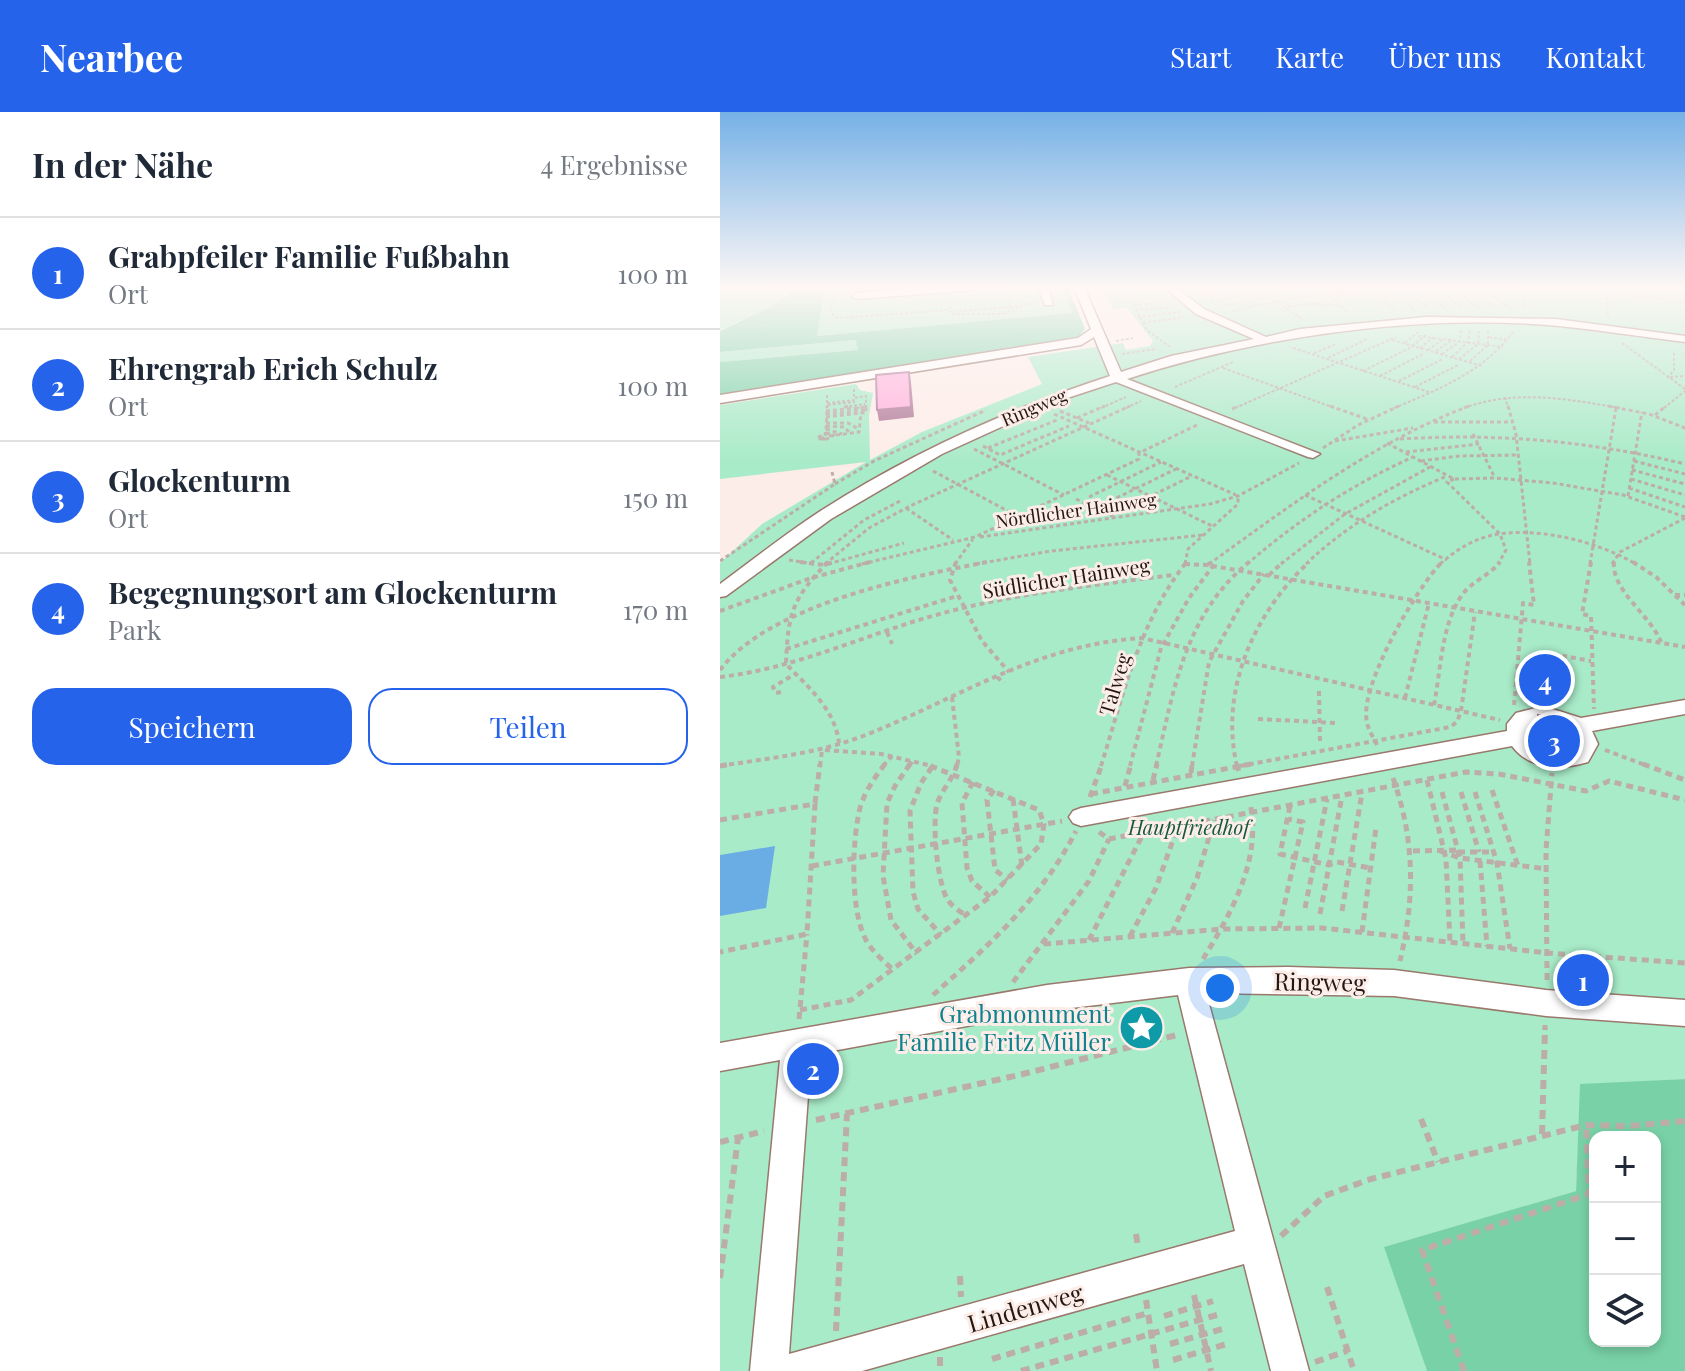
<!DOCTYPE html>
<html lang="de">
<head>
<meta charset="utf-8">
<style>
  body { margin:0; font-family:"Playfair Display",serif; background:#f2f2f3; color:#1f2937 }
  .controls { position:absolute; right:24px; bottom:24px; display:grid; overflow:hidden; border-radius:16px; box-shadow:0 4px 12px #0003 }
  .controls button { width:72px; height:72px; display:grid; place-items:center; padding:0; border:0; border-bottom:2px solid #e0e1e3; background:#fff; color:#1f2937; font:40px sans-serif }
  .you { position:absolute; left:500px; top:876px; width:28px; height:28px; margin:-20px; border:6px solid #fff; border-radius:50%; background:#1a73e8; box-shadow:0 0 0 12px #1a73e833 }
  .badge { display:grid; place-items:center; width:52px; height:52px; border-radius:50%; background:#2563eb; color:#fff; font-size:26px; font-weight:700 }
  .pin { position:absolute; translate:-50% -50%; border:4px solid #fff; box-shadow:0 2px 8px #0006 }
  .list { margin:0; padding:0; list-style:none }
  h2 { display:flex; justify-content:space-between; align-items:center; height:104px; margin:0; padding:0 32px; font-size:34px }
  h2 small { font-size:26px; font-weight:400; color:#747a83 }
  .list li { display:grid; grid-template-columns:52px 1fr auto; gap:24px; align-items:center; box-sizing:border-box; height:112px; padding:0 32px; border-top:2px solid #e0e1e3 }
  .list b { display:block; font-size:30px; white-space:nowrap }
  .list p { margin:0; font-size:26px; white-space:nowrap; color:#747a83 }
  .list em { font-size:26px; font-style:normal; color:#747a83 }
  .actions { display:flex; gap:16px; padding:24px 32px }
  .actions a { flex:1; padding:18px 0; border:2px solid #2563eb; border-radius:24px; text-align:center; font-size:28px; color:#2563eb }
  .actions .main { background:#2563eb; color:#fff }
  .icon { flex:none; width:44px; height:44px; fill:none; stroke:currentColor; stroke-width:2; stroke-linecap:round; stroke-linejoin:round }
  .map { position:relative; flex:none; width:965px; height:1259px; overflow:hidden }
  header { display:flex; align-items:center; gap:48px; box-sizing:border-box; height:112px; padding:0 40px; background:#2563eb; color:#fff }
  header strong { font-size:38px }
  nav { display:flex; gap:44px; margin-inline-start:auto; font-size:28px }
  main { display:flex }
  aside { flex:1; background:#fff }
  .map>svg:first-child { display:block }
  .green { fill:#a8ebc8 }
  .forest { fill:#79d2a7; fill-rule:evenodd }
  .water { fill:#6aade5 }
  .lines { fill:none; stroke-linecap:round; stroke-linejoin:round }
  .minor-casing { stroke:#9a786c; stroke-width:3 }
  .path-far4 { stroke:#bcada8; stroke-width:2; stroke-dasharray:3 2; stroke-linecap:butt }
  .path-far3 { stroke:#bcada8; stroke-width:3; stroke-dasharray:4 3; stroke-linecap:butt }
  .path-far2 { stroke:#bcada8; stroke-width:4; stroke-dasharray:5 4; stroke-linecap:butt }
  .path-far1 { stroke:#bcada8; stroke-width:5; stroke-dasharray:7 5; stroke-linecap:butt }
  .path { stroke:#bcada8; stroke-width:6; stroke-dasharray:9 6; stroke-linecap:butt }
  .minor { fill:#fff; fill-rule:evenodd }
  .wall { fill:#db97be }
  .shaded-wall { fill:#b27b9b }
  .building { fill:#ffb0dd; stroke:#b27b9b; stroke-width:2 }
  .labels { text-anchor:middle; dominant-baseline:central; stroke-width:6; stroke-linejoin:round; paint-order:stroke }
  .far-street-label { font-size:18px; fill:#251813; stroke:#fdede8 }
  .street-label { font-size:20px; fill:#251813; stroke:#fdede8 }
  .park-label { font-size:20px; font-style:italic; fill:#14593d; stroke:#fdede8 }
  .near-street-label { font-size:24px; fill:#251813; stroke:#fdede8 }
  .near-culture-label { font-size:24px; fill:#0d838f; stroke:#fdede8; text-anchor:end }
</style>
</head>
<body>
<header>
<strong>Nearbee</strong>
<nav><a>Start</a><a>Karte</a><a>Über uns</a><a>Kontakt</a></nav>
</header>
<main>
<aside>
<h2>In der Nähe<small>4 Ergebnisse</small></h2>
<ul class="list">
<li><span class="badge">1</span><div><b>Grabpfeiler Familie Fußbahn</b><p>Ort</p></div><em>100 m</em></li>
<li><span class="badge">2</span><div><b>Ehrengrab Erich Schulz</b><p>Ort</p></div><em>100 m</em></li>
<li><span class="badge">3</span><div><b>Glockenturm</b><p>Ort</p></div><em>150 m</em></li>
<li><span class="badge">4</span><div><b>Begegnungsort am Glockenturm</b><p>Park</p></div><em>170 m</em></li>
</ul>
<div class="actions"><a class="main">Speichern</a><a>Teilen</a></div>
</aside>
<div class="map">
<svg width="965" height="1259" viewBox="0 0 965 1259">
  <rect width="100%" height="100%" fill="#fdede8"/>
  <!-- green -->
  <path class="green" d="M 0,175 L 78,175 L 52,194 L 0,218 Z
    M 105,175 L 343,175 L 353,201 L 96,224 Z
    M 382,175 L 965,175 L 965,967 L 861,973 L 856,1079 L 665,1135 L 707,1259 L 0,1259 L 0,451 L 42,412 L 146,350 L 0,367 L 0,293 L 136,272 L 140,278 L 153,281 L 149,304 L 150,348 L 202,320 L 322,272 L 308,245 L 403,231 L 406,238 L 430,234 L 433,229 L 407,196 L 393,197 Z
    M 137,228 L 138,238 L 0,250 L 0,240 Z"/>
  <!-- forest -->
  <path class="forest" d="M 78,175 L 105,175 L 97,224 L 352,201 L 343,175 L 348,175 L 365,217 L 359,224 L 348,228 L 0,282 L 0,250 L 138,238 L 136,228 L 0,240 L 0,219 L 52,194 Z
    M 965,967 L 965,1259 L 707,1259 L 664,1135 L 856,1079 L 860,972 ZM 935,1025 L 935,1229 L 875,1229 L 875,1025 Z"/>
  <!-- water -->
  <path class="water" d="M 55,734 L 46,796 L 0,804 L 0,743 Z"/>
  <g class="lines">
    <defs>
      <path id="minor" d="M 214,175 L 259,175 L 254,178 L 137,187 L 132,184 L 137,181 Z
        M 318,175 L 328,175 L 333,193 L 325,193 Z
        M 354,175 L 364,175 L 401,260 L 451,244 L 534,227 L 476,202 L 444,175 L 455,175 L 484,197 L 546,225 L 580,217 L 707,205 L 836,207 L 965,224 L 965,230 C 923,225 881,218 839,214 C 701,201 538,224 407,267 L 600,342 L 593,346 L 588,345 L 396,270 L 338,289 L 222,342 L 111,407 L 6,484 L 0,485 L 0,472 C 33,448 65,422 99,400 C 189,342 288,297 390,264 L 374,225 L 361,233 L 0,291 L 0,283 L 358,226 L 371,217 Z
        M 965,588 L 965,602 L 872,619 L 878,632 L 868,650 C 841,658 810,658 792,634 L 361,714 L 353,711 L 349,705 L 353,699 L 361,696 L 787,619 L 787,612 L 796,601 L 823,594 L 861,606 ZM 823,608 L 843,615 L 853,623 L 856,632 L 852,638 L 829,638 L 811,627 L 809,614 Z
        M 568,855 L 674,858 L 826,878 L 965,888 L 965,914 L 826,904 L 674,884 L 486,881 L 589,1259 L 551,1259 L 524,1152 L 142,1259 L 30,1259 L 60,948 L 0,959 L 0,931 L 327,873 L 469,856 ZM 458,883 L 515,1119 L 69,1242 L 91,943 L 327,899 Z"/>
    </defs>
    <!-- minor casing -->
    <use href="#minor" class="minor-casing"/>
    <!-- path-far4 -->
    <path class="path-far4" d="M 116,175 L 114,183 L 123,183
      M 404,175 L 427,218 L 450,235
      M 533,175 L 584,208
      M 652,175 L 675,199
      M 670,175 L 673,178 L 704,175
      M 714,175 L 741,195
      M 730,175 L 760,197
      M 742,175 L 774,195
      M 760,175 L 791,197
      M 775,175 L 785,185
      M 786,175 L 795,183
      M 886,175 L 888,204
      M 700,176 L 725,196
      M 267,177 L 291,175
      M 405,177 L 420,175
      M 685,177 L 707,196
      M 476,178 L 507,175
      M 673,178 L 694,198
      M 886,181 L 965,190
      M 407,182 L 436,178
      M 481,184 L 534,176
      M 611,184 L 657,181
      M 614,187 L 629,202
      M 114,188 L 110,200 L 118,206 L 229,198
      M 229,189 L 230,200 L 290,195 L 284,175
      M 491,189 L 540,181
      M 591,192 L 621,194
      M 414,193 L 445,190
      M 502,194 L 544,185
      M 290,195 L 315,191
      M 563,195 L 615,189
      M 803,196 L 807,175
      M 415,198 L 452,195
      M 513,199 L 573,186 L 657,175
      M 232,202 L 282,202 L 306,192
      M 418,205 L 460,200
      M 423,211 L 464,205
      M 698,224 L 783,235
      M 769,225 L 789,228
      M 672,228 L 762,254
      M 396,229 L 413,226
      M 685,231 L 698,220
      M 902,231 L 965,277
      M 692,234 L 706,223
      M 573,236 L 709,280
      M 700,236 L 714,225
      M 708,238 L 722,228
      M 716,239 L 732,228
      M 594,241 L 616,232
      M 402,242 L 436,237
      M 722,242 L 740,229 L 741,218
      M 732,245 L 748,230 L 750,219
      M 608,246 L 647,227
      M 739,247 L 758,232 L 759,219
      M 750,249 L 768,233 L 768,219
      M 503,256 L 615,296
      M 643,259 L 694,234
      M 660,264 L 703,242
      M 950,265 L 965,264
      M 947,266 L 954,258 L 954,239
      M 679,269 L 723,247
      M 455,275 L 513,250
      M 695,275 L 738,253
      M 134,277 L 134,286 L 146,284 L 146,296
      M 785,285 L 788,296
      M 107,291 L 135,288
      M 108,293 L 135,290
      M 124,295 L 145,292
      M 107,296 L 107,283
      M 137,296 L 145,295
      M 381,296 L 406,285
      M 406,296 L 421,289
      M 515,296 L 676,225
      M 674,296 C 720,277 763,260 794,219
      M 744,296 C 795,277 848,287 900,296
      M 944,296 L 965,279"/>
    <!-- path-far3 -->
    <path class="path-far3" d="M 610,294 L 647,307
      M 788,294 L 796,322 L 810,452
      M 888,294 L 929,302 L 965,316
      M 124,295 L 132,294
      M 512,297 L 519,294
      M 106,299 L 145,295
      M 340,299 L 369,311
      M 106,302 L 146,298
      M 334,302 L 516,383
      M 935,303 L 946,294
      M 106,305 L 141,301
      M 357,306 L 385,294
      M 714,310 L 792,310
      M 106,311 L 128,311 L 137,316
      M 106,314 L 124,315 L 130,321
      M 106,317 L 122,322
      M 106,321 L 114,323 L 105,328 L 97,326 Z
      M 753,322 L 775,366
      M 109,324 L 139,320 L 141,301 L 146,301 L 146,294
      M 680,327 C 778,321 870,329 965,352
      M 105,328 L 102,325 L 106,322 L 107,294
      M 615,329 L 693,316
      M 667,331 L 734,367 L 775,366 L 833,371 L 903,383 L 965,405
      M 263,334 L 280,343 L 349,314
      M 268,336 L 337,308
      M 603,336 L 638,313 L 679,294
      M 254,337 L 344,383
      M 686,340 L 759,332
      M 701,349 L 739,344 L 797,343
      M 914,349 L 965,362
      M 912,358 L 965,372
      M 213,359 L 299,405
      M 387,363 L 492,414
      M 734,367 L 727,370 L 780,422 L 786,438 L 778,452
      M 911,367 L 965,383
      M 115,372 L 154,349 L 266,298
      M 909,376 L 965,395
      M 585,383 L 727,448
      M 908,384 L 922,300
      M 369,385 L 441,350
      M 356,387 L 389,403
      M 384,392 L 456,357
      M 186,396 L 233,428
      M 390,404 L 472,364
      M 260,425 L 490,392 L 518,384 L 579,351
      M 69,448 L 94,452
      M 0,449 L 115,372 L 112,360
      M 91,451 L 144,408 L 180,389
      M 105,452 L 149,416 L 190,394 L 410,294
      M 108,452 L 184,431
      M 142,452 L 255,425 L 419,347 L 419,341 L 479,312
      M 235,452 L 253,427
      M 256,452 L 331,439 L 483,423
      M 465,452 L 468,437 L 518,392 L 518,384
      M 489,452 C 571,393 654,330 749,294
      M 527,452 C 578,408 631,373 693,345
      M 561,452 L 625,402 L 710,355
      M 586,452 C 628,412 674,386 727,364
      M 720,452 C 735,439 750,429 769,424 C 813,413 877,429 916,452
      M 870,452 L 896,296
      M 892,452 L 900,440 L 965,406"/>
    <!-- path-far2 -->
    <path class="path-far2" d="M 80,450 L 104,453 L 114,450
      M 108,450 C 72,487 68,501 66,552 C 88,575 115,597 119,631
      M 236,450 L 230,468 L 262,529 L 289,560
      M 871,450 L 862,502 L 871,504 L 874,597
      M 894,450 C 891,478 931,504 941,530
      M 913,450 L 936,465 L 965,493
      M 465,452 L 487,453 L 965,535
      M 487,453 L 492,450
      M 549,463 L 563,450
      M 955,483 L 965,483
      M 0,499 L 91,466 L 150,450
      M 167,520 L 172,532
      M 66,537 L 237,484
      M 798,556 L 843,564 L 842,591
      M 0,558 C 49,493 189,465 267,450
      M 843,564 L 844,544 L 871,549
      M 0,565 C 79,556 148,521 223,501 C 298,481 376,473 453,463
      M 277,565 L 284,571
      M 599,579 L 600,629
      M 61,580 L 56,581 L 53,575 L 75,562
      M 232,585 L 239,645 L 237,654
      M 685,586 L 709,491
      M 714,593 C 721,558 721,513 742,483 C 752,469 769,464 780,450
      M 794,593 L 803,491 L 814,493 L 809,450
      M 538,607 L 617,611
      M 657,633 C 654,626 648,618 647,610 C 638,576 697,475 722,450
      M 105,638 L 161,642 L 212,654
      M 885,638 L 928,654
      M 0,654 C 49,646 96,642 143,624 C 240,586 314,533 422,526 L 780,608
      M 100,654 L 102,638
      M 163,654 L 172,644
      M 189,654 L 193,649
      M 381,654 C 403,584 419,511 465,452
      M 410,654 L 441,536 L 469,486 L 493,454
      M 436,654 C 454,577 464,504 529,450
      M 472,654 L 489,550 L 523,489 L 544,462
      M 517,654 C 499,579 534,501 589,450
      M 520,654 L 730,615 L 737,610 L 741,599 L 755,500"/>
    <!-- path-far1 -->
    <path class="path-far1" d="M 165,652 C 155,665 145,679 140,696 C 132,728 130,796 145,826 C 151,839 164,849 174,859
      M 190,652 L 175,674 L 167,691 L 163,764 L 171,808 L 197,842
      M 237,652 C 234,666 222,677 217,692 C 212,712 217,768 227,787 C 231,794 240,799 246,804
      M 517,652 L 519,660
      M 923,652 L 965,668
      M 0,654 L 11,652
      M 212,655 L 201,671 L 190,699 L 193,780 L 198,797 L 221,823
      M 471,661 L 472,652
      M 673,666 C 695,728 695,786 680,849
      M 433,668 L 437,652
      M 707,668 L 726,747 L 730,830
      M 253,670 L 242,691 L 247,756 L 252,769 L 270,785
      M 405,674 L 411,652
      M 274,678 L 267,688 L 275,758 L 288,768
      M 772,678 L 798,754
      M 722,680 L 740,746 L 743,831
      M 741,680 L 759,740
      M 755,680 L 777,751 L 790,837
      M 371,682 L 531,652
      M 370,685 L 382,652
      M 293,687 L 302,754
      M 95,691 L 100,652
      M 570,694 L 560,742 L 609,753 L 617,750 L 650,756
      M 0,708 L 95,692 L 87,822 L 0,840
      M 379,720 L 389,727 L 746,660 L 779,662 L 866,679 L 889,669 L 965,688
      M 693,739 L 738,738
      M 720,739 L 740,746 L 827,757
      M 738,740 L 774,740
      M 760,749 L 767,834
      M 92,754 L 342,709
      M 585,796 L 607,687
      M 622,799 L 642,681
      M 600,802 L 622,684
      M 559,816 L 583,710 L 568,707
      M 642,820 L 656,716
      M 452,821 L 477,766 L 494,708
      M 410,824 L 436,776 L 458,714
      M 369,828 L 424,720
      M 324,832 L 502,817 L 602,816 L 828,841 L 965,851
      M 483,847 C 512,800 542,747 530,691
      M 827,868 L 826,738 L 832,661
      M 293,870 L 369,769 L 389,727
      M 213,883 C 268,834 322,786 356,719
      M 80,898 L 131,888 L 270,785 L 321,732 L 324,712 L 319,698 L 206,652
      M 79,907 L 87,822
      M 825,918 L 825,913"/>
    <!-- path -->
    <path class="path" d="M 701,1007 L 718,1050
      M 96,1008 L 299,963 L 457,923
      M 822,1022 L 825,916
      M 0,1030 L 44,1019
      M 416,1122 L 418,1135
      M 561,1124 L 604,1084 L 651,1067 L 866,1013 L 908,1014 L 965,1009
      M 240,1164 L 241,1185
      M 0,1166 L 18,1026
      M 607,1175 L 634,1259
      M 474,1183 L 491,1259
      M 426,1188 L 437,1259
      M 444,1204 L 493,1189
      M 116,1219 L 127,1002
      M 450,1232 L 502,1217
      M 220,1245 L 220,1259
      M 272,1247 L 428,1201
      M 453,1248 L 507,1232
      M 595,1250 L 627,1239
      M 301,1259 L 497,1203
      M 744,1259 L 702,1138 L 869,1082 L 866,1013"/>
    <!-- minor -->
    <use href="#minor" class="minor"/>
  </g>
  <!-- wall -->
  <path class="wall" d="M 818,603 L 858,619 L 850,635 L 830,635 L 814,625 L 813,615 Z"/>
  <!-- shaded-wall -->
  <path class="shaded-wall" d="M 189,260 L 191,270 L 194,305 L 159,309 L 157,298 Z"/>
  <!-- building -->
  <path class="building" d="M 189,260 L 191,295 L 157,298 L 156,263 Z
    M 818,603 L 851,609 L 858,619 L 855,623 L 834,623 L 818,613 Z"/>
  <!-- sky -->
  <linearGradient id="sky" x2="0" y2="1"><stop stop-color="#75b1e7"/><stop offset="0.5" stop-color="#fef7f5"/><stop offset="1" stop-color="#fef7f5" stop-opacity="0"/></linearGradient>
  <rect width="965" height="351" fill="url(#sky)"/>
  <!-- icons -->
  <defs>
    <symbol id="sight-disc" viewBox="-11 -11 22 22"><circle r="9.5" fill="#0f9aa8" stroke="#fdede8"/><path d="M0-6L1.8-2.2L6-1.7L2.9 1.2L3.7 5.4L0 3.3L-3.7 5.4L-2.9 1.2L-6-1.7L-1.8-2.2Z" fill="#fff"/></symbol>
  </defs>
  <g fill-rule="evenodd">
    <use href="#sight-disc" x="396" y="890" width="51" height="51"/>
  </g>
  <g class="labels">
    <!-- far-street labels -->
    <g class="far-street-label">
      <text transform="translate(314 295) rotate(-23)">Ringweg</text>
      <text transform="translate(356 398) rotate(-8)">Nördlicher Hainweg</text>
    </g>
    <!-- street labels -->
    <g class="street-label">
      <text transform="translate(346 465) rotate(-9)">Südlicher Hainweg</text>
      <text transform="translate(394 572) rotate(-73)">Talweg</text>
    </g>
    <!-- park labels -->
    <g class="park-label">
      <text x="469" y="714">Hauptfriedhof</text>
    </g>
    <!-- near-street labels -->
    <g class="near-street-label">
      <text transform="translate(600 869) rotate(1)">Ringweg</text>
      <text transform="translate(305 1195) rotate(-16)">Lindenweg</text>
    </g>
    <!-- near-culture labels -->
    <g class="near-culture-label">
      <text x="391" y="901">Grabmonument<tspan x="391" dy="28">Familie Fritz Müller</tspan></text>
    </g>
  </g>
</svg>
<div class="controls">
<button>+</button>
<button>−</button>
<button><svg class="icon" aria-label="layers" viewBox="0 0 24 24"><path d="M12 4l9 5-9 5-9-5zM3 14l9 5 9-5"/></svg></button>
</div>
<div class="you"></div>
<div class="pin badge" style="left:863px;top:868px">1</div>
<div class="pin badge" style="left:93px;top:957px">2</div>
<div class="pin badge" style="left:834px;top:629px">3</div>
<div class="pin badge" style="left:825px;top:568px">4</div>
</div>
</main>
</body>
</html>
